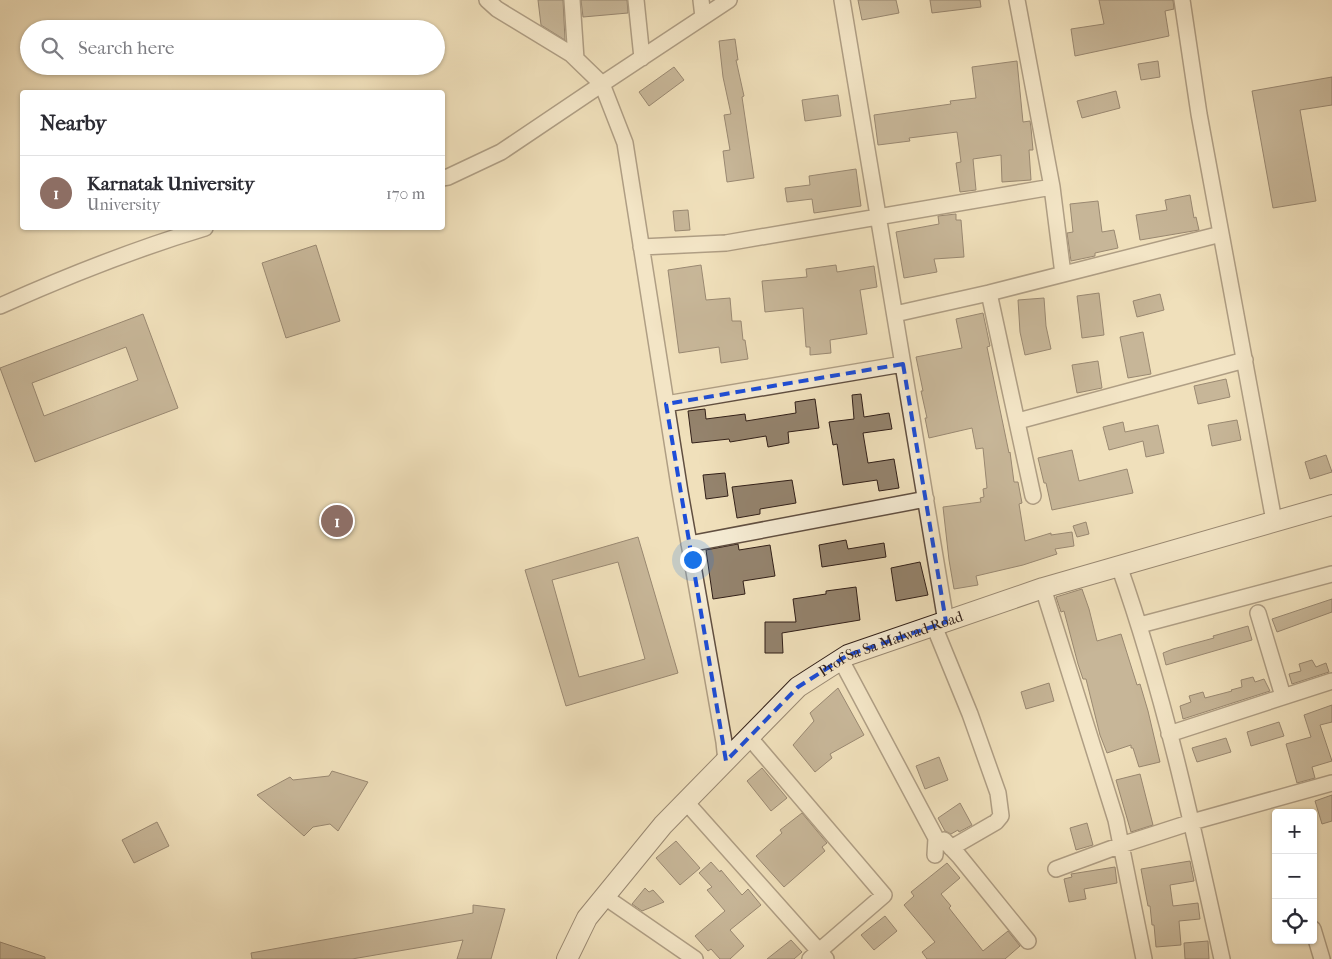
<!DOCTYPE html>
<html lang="en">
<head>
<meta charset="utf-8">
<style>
  body { margin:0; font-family:"IM FELL French Canon",serif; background:#f2f2f3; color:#2b2b33 }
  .controls { position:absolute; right:15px; bottom:15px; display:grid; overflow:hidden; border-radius:5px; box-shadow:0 1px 4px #0004 }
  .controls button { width:45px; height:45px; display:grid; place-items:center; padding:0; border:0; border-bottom:1px solid #e1e1e2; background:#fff; color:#2b2b33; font:25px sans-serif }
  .you { position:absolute; left:692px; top:559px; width:18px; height:18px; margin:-12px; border:4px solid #fff; border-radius:50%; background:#1a73e8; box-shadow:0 0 0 8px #1a73e833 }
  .badge { display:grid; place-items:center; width:32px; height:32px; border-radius:50%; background:#b45309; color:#fff; font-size:16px; font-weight:700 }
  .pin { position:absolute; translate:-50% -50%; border:2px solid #fff; box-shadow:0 1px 5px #0006 }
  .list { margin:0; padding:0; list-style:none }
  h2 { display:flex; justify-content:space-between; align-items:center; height:65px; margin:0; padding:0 20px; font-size:21px }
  h2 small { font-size:16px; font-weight:400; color:#7c7c81 }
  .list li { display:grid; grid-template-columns:32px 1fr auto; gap:15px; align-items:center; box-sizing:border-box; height:75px; padding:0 20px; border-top:1px solid #e1e1e2 }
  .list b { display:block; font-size:19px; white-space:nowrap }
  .list p { margin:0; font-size:16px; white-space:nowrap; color:#7c7c81 }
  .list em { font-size:16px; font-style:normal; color:#7c7c81 }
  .icon { flex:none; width:28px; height:28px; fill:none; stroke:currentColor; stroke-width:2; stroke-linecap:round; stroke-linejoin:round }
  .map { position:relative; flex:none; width:1332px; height:959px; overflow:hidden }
  .search { position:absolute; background:#fff; box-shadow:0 1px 4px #0004; left:20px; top:20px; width:425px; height:55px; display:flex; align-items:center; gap:12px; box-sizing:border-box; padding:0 18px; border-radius:28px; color:#7c7c81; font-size:19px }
  .panel { position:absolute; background:#fff; box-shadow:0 1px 4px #0004; left:20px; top:90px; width:425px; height:140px; border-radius:5px }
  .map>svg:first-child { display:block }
  .building { fill:#94836d; stroke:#311f18; fill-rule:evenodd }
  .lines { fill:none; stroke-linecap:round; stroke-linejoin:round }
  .street-casing { stroke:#614f41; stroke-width:18 }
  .secondary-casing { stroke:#311f18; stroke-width:22 }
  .street { stroke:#f5ebd3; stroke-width:15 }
  .secondary { stroke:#f5ebd3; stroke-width:20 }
  .marked { fill:none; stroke:#1d4ed8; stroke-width:4; stroke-dasharray:10 6; stroke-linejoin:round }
  .labels { text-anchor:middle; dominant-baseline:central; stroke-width:5; stroke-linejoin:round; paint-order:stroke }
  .street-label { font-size:15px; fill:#311f18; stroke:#f5ebd3 }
</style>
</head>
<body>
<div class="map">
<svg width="1332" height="959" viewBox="0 0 1332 959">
  <rect width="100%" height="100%" fill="#f0e0bb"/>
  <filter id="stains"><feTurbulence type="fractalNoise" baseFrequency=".004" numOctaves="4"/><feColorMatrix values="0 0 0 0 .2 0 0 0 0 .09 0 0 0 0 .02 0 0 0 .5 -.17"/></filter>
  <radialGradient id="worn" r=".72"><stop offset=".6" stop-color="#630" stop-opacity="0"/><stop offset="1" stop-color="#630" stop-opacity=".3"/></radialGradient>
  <!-- building -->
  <path class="building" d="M 538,0 L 563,0 L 565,40 L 541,25 Z
    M 581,0 L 627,0 L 628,13 L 583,17 Z
    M 858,0 L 896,0 L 899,13 L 862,20 Z
    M 930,0 L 980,0 L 981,7 L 932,13 Z
    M 1099,0 L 1173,0 L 1174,9 L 1165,11 L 1169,36 L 1075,56 L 1071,29 L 1104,24 Z
    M 735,39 L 738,60 L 736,60 L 744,96 L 742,97 L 754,178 L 727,182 L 723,151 L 730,150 L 724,115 L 731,114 L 723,77 L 719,41 Z
    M 1017,61 L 1023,122 L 1030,121 L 1031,128 L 1033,150 L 1029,150 L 1031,180 L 1002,182 L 1001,155 L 973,159 L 976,190 L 960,192 L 956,163 L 961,162 L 957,132 L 909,138 L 910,141 L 878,145 L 874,115 L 951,104 L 950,101 L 976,98 L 972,67 Z
    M 1158,61 L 1160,77 L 1141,80 L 1138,64 Z
    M 674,67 L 684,80 L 649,106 L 639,92 Z
    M 1332,77 L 1332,105 L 1300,110 L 1316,201 L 1273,208 L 1252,91 Z
    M 1116,91 L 1120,108 L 1082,118 L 1077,101 Z
    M 838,95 L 841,116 L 805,121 L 802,100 Z
    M 856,169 L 861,206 L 814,213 L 812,199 L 787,202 L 785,188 L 810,185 L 809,176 Z
    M 1190,195 L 1194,218 L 1196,217 L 1199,230 L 1140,240 L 1136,215 L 1167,210 L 1165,200 Z
    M 1098,201 L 1102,232 L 1114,230 L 1118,248 L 1095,253 L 1095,256 L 1071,261 L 1067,233 L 1073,232 L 1070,204 Z
    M 688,210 L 690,230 L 675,231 L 673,211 Z
    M 956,214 L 956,220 L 961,220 L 964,257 L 934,259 L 937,272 L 904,278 L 896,232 L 939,224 L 938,216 Z
    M 316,245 L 340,321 L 286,338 L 262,263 Z
    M 701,265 L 706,300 L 730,298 L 732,321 L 741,321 L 743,340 L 745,340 L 748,359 L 721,363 L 719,347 L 679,353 L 668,270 Z
    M 836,265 L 837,272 L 874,266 L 877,287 L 860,290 L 867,334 L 830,340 L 831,353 L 810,355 L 810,347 L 806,347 L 803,308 L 765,312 L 762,281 L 807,277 L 806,269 Z
    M 1099,293 L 1104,335 L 1082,338 L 1077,296 Z
    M 1160,294 L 1164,310 L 1137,317 L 1133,301 Z
    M 1044,298 L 1046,326 L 1051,349 L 1025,355 L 1020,332 L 1018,300 Z
    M 983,313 L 990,346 L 987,347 L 1009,453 L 1010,452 L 1014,482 L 1018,482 L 1022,503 L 1019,504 L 1025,541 L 1051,533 L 1051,535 L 1072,532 L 1074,546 L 1055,549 L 1057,554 L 1023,565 L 976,576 L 978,585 L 954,589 L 949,560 L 943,507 L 981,502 L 980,498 L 984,497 L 983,489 L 987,488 L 983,448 L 976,449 L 972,428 L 929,438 L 925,418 L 927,418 L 921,391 L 923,391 L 916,357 L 962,348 L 956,319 Z
    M 143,314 L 178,408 L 35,462 L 0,368 ZM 126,347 L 138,380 L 44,416 L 32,383 Z
    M 1143,332 L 1151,374 L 1128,378 L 1120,337 Z
    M 1098,361 L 1102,388 L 1077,393 L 1072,365 Z
    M 1226,379 L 1230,397 L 1198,404 L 1194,386 Z
    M 861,394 L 864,417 L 889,413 L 892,429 L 863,433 L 868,463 L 894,459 L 899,488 L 879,491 L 877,480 L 843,485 L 837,444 L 833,445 L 829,422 L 854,419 L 852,395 Z
    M 815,399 L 819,428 L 788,432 L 789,443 L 768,447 L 766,436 L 730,442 L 729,439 L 692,443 L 688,411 L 705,409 L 706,419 L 745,414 L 746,421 L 796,413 L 795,402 Z
    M 1237,420 L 1241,440 L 1212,446 L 1208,425 Z
    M 1123,422 L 1125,432 L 1158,425 L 1164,453 L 1146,457 L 1143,441 L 1109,450 L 1103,427 Z
    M 1072,450 L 1079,481 L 1127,469 L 1133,493 L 1052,510 L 1046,483 L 1044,483 L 1038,458 Z
    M 1326,455 L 1332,472 L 1310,479 L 1305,462 Z
    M 725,473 L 728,496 L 706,499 L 703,475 Z
    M 792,480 L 796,503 L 760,509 L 760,514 L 737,518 L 732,487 Z
    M 1086,522 L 1089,534 L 1077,537 L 1073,526 Z
    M 638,537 L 678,673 L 566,706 L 525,570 ZM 618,562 L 645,659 L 579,677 L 552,580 Z
    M 846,540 L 848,549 L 884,543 L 886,557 L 822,567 L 819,545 Z
    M 738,544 L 739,550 L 770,545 L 775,576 L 743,581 L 745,594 L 713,599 L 706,550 Z
    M 920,562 L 928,595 L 896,601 L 891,568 Z
    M 856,587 L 860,620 L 782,633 L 783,653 L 765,653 L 765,622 L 796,622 L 793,599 L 826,594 L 826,591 Z
    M 1082,589 L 1089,609 L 1097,641 L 1121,634 L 1137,685 L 1140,684 L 1148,711 L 1160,762 L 1139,767 L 1133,748 L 1131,748 L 1131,745 L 1107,753 L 1100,735 L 1086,679 L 1083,679 L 1078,664 L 1064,611 L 1061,612 L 1056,597 Z
    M 1332,599 L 1332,612 L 1277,632 L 1272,619 Z
    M 1248,626 L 1252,640 L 1166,665 L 1163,653 L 1173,649 L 1214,638 L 1213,636 Z
    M 1312,660 L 1316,667 L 1326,663 L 1329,672 L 1292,684 L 1289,674 L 1301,671 L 1299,664 Z
    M 1253,677 L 1255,682 L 1264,679 L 1270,691 L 1183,719 L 1180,706 L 1191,702 L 1189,696 L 1203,692 L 1205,698 L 1232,691 L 1231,690 L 1242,687 L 1241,680 Z
    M 1049,683 L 1054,701 L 1026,709 L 1021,692 Z
    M 838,688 L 864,735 L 830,754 L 832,758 L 815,772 L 793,745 L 814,721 L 810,713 Z
    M 1332,705 L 1332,722 L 1320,725 L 1332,761 L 1312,767 L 1315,778 L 1297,783 L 1286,744 L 1311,737 L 1304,715 Z
    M 1279,722 L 1284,736 L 1251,746 L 1247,732 Z
    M 1226,738 L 1231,752 L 1197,762 L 1192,748 Z
    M 939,757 L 948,780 L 925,789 L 916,766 Z
    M 762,768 L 787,798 L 771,811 L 747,781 Z
    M 332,771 L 368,782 L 338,831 L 330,824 L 313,827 L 304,836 L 257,795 L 290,777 L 293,780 L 329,776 Z
    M 1140,774 L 1153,825 L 1131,832 L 1116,780 Z
    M 1332,795 L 1332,821 L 1322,824 L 1315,801 Z
    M 960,803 L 972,825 L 959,832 L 958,830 L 951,834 L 945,831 L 938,818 Z
    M 802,813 L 827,843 L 822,847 L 825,851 L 784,887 L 756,856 L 782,833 L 780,830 Z
    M 157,822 L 169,846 L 134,863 L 122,840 Z
    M 1087,823 L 1093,845 L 1076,850 L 1070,828 Z
    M 676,841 L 700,868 L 680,885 L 656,858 Z
    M 1190,861 L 1194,881 L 1170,885 L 1173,906 L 1198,903 L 1200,919 L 1179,921 L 1181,945 L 1156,947 L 1154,925 L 1152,925 L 1150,906 L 1148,906 L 1141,869 Z
    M 711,862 L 720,872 L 721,870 L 742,895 L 748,889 L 761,905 L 730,930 L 744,946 L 730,959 L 720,959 L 711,949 L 708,951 L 695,936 L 725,911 L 707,890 L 712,887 L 699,873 Z
    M 947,863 L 960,878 L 941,894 L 951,906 L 949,908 L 983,951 L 1008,931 L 1020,946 L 1005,959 L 927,959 L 922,952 L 935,942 L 904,905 L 914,896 L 911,892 Z
    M 1115,867 L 1117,883 L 1084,889 L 1086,899 L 1069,902 L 1064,879 L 1072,877 L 1071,874 Z
    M 645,888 L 649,892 L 653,890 L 664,902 L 642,911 L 632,904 Z
    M 473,905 L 505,909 L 491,959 L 457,959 L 463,940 L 352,959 L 252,959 L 251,953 L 473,913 Z
    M 885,916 L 897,931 L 874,950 L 861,935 Z
    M 791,940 L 802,952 L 794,959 L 767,959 Z
    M 1208,941 L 1209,959 L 1185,959 L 1184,943 Z
    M 0,942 L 45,957 L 45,959 L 0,959 Z"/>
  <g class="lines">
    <defs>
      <path id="street" d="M 572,0 L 576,59
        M 636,0 L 642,58
        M 701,0 L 703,17
        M 842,0 L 946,622
        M 1017,0 L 1052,187 L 1063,274
        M 1182,0 L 1199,114 L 1274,521
        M 442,178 L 448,177 L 501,152 L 602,84 L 571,54 L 497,9 L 487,0
        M 641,247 L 726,243 L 1052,187
        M 989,293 L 1033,496
        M 0,306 C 67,276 135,249 205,228
        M 895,314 L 989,293 L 1221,234
        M 666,404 L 903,364
        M 1018,421 L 1245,360
        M 689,544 L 926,499
        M 1119,566 C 1164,693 1193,827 1222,959
        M 1043,588 L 1116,820 L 1144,959
        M 1258,613 L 1283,696
        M 1140,625 L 1332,574
        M 934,626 L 970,714 L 998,793 L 1001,816 L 996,822 L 951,848
        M 841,660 L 936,838 L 935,855
        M 1169,734 L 1332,681
        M 749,737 L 884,895 L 810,959
        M 726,761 L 724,742 L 680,492 L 625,143 L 602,84 L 729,0
        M 686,802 L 826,959
        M 944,840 L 959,856 L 1028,941
        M 1056,869 L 1121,845 L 1192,822 L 1332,783
        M 605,897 L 695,959
        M 1313,929 L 1322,959"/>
      <g id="secondary">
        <path id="s1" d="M 567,959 L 587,918 L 663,825 L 798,687 L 848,655 L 1043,588 L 1332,505"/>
      </g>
    </defs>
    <!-- street casing -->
    <use href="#street" class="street-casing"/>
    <!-- secondary casing -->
    <use href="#secondary" class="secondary-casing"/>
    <!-- street -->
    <use href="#street" class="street"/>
    <!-- secondary -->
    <use href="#secondary" class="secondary"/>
  </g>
  <!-- marked area -->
  <path d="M0 0H1332V959H0ZM 903,364 L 946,622 L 848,655 L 798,687 L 726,761 L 666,404 Z" fill="#f0e0bb" fill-opacity=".55" fill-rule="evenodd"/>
  <path class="marked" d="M 903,364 L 946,622 L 848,655 L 798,687 L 726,761 L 666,404 Z"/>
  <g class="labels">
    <!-- street labels -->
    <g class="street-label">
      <text stroke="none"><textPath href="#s1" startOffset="462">Prof Sa Sa Malwad Road</textPath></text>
    </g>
  </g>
  <rect width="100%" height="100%" filter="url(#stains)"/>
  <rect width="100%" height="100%" fill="url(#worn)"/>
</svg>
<div class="controls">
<button>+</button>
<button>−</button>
<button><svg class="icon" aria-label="locate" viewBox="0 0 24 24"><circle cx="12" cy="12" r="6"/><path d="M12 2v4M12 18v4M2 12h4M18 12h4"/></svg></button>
</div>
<div class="you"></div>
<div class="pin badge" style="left:337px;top:521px;background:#8d6e63">1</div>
<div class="search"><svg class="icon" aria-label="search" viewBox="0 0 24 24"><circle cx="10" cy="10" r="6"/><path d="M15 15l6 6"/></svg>Search here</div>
<section class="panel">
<h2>Nearby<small></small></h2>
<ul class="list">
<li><span class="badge" style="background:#8d6e63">1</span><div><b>Karnatak University</b><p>University</p></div><em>170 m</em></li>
</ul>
</section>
</div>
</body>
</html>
